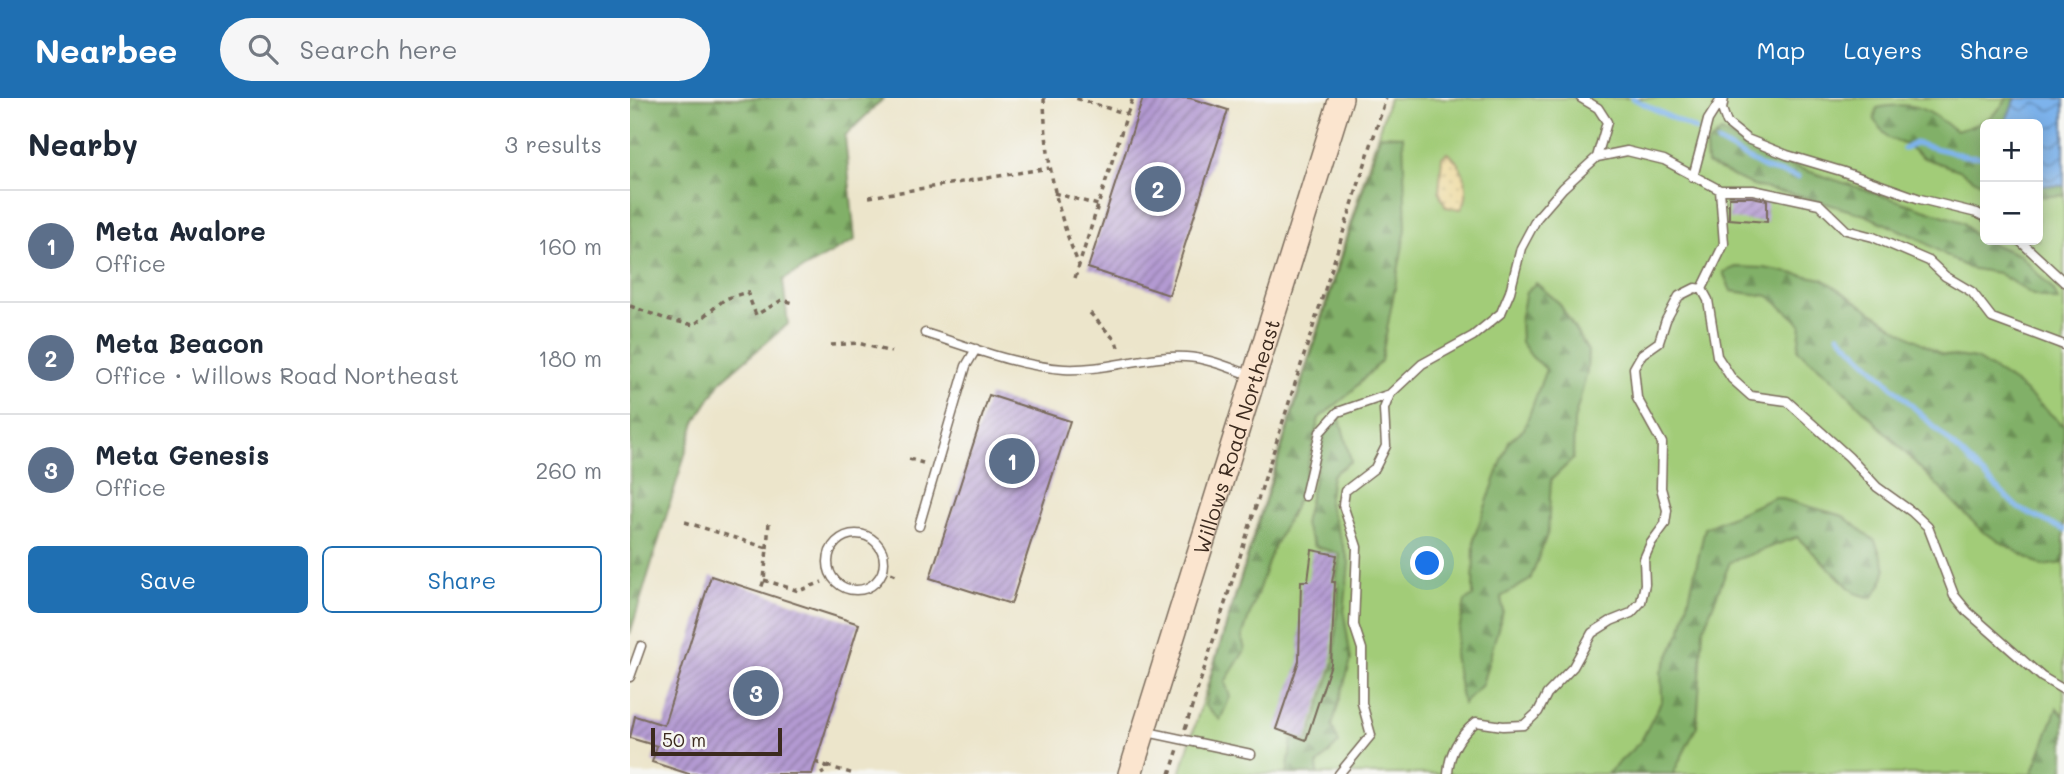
<!DOCTYPE html>
<html lang="en">
<head>
<meta charset="utf-8">
<style>
  body { margin:0; font-family:Mali,sans-serif; background:#f6f6f7; color:#1f2937 }
  .controls { position:absolute; right:21px; top:21px; display:grid; overflow:hidden; border-radius:10px; box-shadow:0 4px 18px #0003 }
  .controls button { width:63px; height:63px; display:grid; place-items:center; padding:0; border:0; border-bottom:2px solid #e0e1e3; background:#fff; color:#1f2937; font:35px sans-serif }
  .scale { position:absolute; left:21px; bottom:18px; width:131px; box-sizing:border-box; padding-left:7px; border:4px solid #3b2a1e; border-top:0; font-size:19px; line-height:24px; white-space:nowrap; color:#3b2a1e; -webkit-text-stroke:5px #f6f6f2; paint-order:stroke }
  .you { position:absolute; left:798px; top:466px; width:24px; height:24px; margin:-18px; border:5px solid #fff; border-radius:50%; background:#1a73e8; box-shadow:0 0 0 10px #1a73e833 }
  .badge { display:grid; place-items:center; width:46px; height:46px; border-radius:50%; background:#1f6fb2; color:#fff; font-size:23px; font-weight:700 }
  .pin { position:absolute; translate:-50% -50%; border:4px solid #fff; box-shadow:0 2px 7px #0006 }
  .list { margin:0; padding:0; list-style:none }
  h2 { display:flex; justify-content:space-between; align-items:center; height:91px; margin:0; padding:0 28px; font-size:30px }
  h2 small { font-size:23px; font-weight:400; color:#747a83 }
  .list li { display:grid; grid-template-columns:46px 1fr auto; gap:21px; align-items:center; box-sizing:border-box; height:112px; padding:0 28px; border-top:2px solid #e0e1e3 }
  .list b { display:block; font-size:26px; white-space:nowrap }
  .list p { margin:0; font-size:23px; white-space:nowrap; color:#747a83 }
  .list em { font-size:23px; font-style:normal; color:#747a83 }
  .actions { display:flex; gap:14px; padding:21px 28px }
  .actions a { flex:1; padding:16px 0; border:2px solid #1f6fb2; border-radius:10px; text-align:center; font-size:24px; color:#1f6fb2 }
  .actions .main { background:#1f6fb2; color:#fff }
  .icon { flex:none; width:38px; height:38px; fill:none; stroke:currentColor; stroke-width:2; stroke-linecap:round; stroke-linejoin:round }
  .map { position:relative; flex:none; width:1434px; height:676px; overflow:hidden }
  header { display:flex; align-items:center; gap:42px; box-sizing:border-box; height:98px; padding:0 35px; background:#1f6fb2; color:#fff }
  header strong { font-size:33px }
  nav { display:flex; gap:38px; margin-inline-start:auto; font-size:24px }
  .search { width:490px; height:63px; background:#f6f6f7; display:flex; align-items:center; gap:18px; box-sizing:border-box; padding:0 24px; border-radius:38px; color:#747a83; font-size:26px }
  main { display:flex }
  aside { flex:1; background:#fff }
  .map>svg:first-child { display:block }
  .grass { fill:#a2cc78; stroke:#6e7b4b; stroke-width:2; fill-rule:evenodd }
  .forest { fill:url(#forest-firs); stroke:#5e6d43; stroke-width:2 }
  .sand { fill:url(#sand-dots); stroke:#94825e; stroke-width:2 }
  .water { fill:url(#water-waves); stroke:#5c6e85; stroke-width:2 }
  .lines { fill:none; stroke-linecap:round; stroke-linejoin:round }
  .stream { stroke:#7db3ec; stroke-width:5 }
  .building { fill:url(#building-hatch) }
  .lane-casing { stroke:#796b5b; stroke-width:11 }
  .secondary-casing { stroke:#796b5b; stroke-width:26 }
  .path { stroke:#796b5b; stroke-width:3.5; stroke-dasharray:5 5; stroke-linecap:butt }
  .lane { stroke:#fff; stroke-width:8 }
  .secondary { stroke:#fbe5cf; stroke-width:23 }
  .labels { text-anchor:middle; dominant-baseline:central; stroke-width:5; stroke-linejoin:round; paint-order:stroke }
  .street-label { font-size:21px; fill:#3b2a1e; stroke:#f6f6f2 }
</style>
</head>
<body>
<header>
<strong>Nearbee</strong>
<div class="search"><svg class="icon" aria-label="search" viewBox="0 0 24 24"><circle cx="10" cy="10" r="6"/><path d="M15 15l6 6"/></svg>Search here</div>
<nav><a>Map</a><a>Layers</a><a>Share</a></nav>
</header>
<main>
<aside>
<h2>Nearby<small>3 results</small></h2>
<ul class="list">
<li><span class="badge" style="background:#5c6f8a">1</span><div><b>Meta Avalore</b><p>Office</p></div><em>160 m</em></li>
<li><span class="badge" style="background:#5c6f8a">2</span><div><b>Meta Beacon</b><p>Office · Willows Road Northeast</p></div><em>180 m</em></li>
<li><span class="badge" style="background:#5c6f8a">3</span><div><b>Meta Genesis</b><p>Office</p></div><em>260 m</em></li>
</ul>
<div class="actions"><a class="main">Save</a><a>Share</a></div>
</aside>
<div class="map">
<svg width="1434" height="676" viewBox="0 0 1434 676">
  <defs>
    <pattern id="forest-firs" width="22" height="20" patternUnits="userSpaceOnUse" patternTransform="scale(1.75)"><rect width="22" height="20" fill="#81b068"/><path d="M5 1l3.5 6h-7zM16 11l3.5 6h-7z" fill="#6b8f55"/></pattern>
    <pattern id="sand-dots" width="8" height="8" patternUnits="userSpaceOnUse" patternTransform="scale(1.75)"><rect width="8" height="8" fill="#eeda9e"/><path d="M2 2h.1M6 6h.1" fill="none" stroke="#cdbb88" stroke-width="1.8" stroke-linecap="round"/></pattern>
    <pattern id="water-waves" width="16" height="10" patternUnits="userSpaceOnUse" patternTransform="scale(1.75)"><rect width="16" height="10" fill="#7db3ec"/><path d="M0 5q4-4 8 0t8 0" fill="none" stroke="#6892bf"/></pattern>
    <pattern id="building-hatch" width="6" height="6" patternUnits="userSpaceOnUse" patternTransform="scale(1.75)"><rect width="6" height="6" fill="#b39ad2"/><path d="M-1 1l2-2M0 6l6-6M5 7l2-2" fill="none" stroke="#937eaa"/></pattern>
  </defs>
  <rect width="100%" height="100%" fill="#f6f6f2"/>
  <filter id="ink" filterUnits="userSpaceOnUse"><feTurbulence type="fractalNoise" baseFrequency=".0143" numOctaves="2"/><feDisplacementMap in="SourceGraphic" scale="14" xChannelSelector="R" yChannelSelector="G"/><feConvolveMatrix kernelMatrix="1 2 1 2 8 2 1 2 1" color-interpolation-filters="sRGB"/></filter>
  <filter id="wash" filterUnits="userSpaceOnUse"><feTurbulence type="fractalNoise" baseFrequency=".00686" numOctaves="4" result="noise"/><feDisplacementMap in="SourceGraphic" scale="28" xChannelSelector="R" yChannelSelector="G"/><feGaussianBlur stdDeviation="1.57" result="paint"/><feColorMatrix in="noise" values="0 0 0 0 0 0 0 0 0 0 0 0 0 0 0 0 0 1.4 0 .05"/><feComposite in="paint" operator="in"/></filter>
  <g filter="url(#wash)">
    <rect width="100%" height="100%" fill="#ece5cb"/>
    <!-- grass -->
    <path class="grass" d="M 759,0 L 1434,0 L 1434,676 L 550,676 ZM 1355,26 L 1408,26 L 1408,142 L 1355,142 Z"/>
    <!-- forest -->
    <path class="forest" d="M 0,0 L 254,0 L 215,38 L 225,142 L 153,182 L 158,226 L 92,282 L 65,324 L 0,536 Z
      M 1377,0 L 1434,0 L 1434,97 L 1408,99 L 1408,26 L 1355,26 L 1355,88 L 1329,72 L 1294,60 L 1276,47 L 1258,40 L 1244,22 L 1247,10 C 1284,2 1297,10 1326,33 C 1348,27 1366,20 1377,0 Z
      M 1091,34 L 1138,60 L 1333,124 L 1343,136 L 1362,146 L 1390,157 L 1424,193 L 1428,203 L 1403,197 L 1368,175 L 1338,170 L 1285,139 L 1235,117 L 1171,98 L 1124,88 L 1077,66 L 1076,48 Z
      M 750,37 L 773,38 L 776,131 L 751,263 L 718,297 L 689,320 L 671,395 L 642,453 L 612,539 L 615,552 L 595,584 L 600,599 L 590,622 L 575,608 L 582,573 Z
      M 1106,169 L 1134,170 L 1193,181 L 1269,232 L 1311,256 L 1346,261 L 1387,286 L 1434,328 L 1434,465 L 1412,468 L 1353,434 L 1201,279 L 1168,252 L 1171,226 L 1139,198 L 1101,193 L 1093,174 Z
      M 906,185 L 929,205 L 958,253 L 957,274 L 944,323 L 943,361 L 921,382 L 918,434 L 900,482 L 871,499 L 873,513 L 852,587 L 833,606 L 824,557 L 835,503 L 843,498 L 844,440 L 879,343 L 894,331 L 916,271 L 902,259 L 891,244 L 890,222 L 896,194 Z
      M 710,321 L 721,363 L 702,377 L 698,405 L 719,464 L 714,516 L 721,562 L 702,628 L 709,645 L 687,667 L 688,676 L 657,676 L 662,641 L 678,643 L 704,564 L 709,486 L 706,482 L 710,456 L 684,448 L 674,426 L 694,337 L 702,326 Z
      M 1145,399 L 1213,418 L 1245,443 L 1256,470 L 1251,487 L 1242,500 L 1225,495 L 1167,439 L 1100,464 L 1073,532 L 1067,628 L 1043,676 L 977,676 L 1011,643 L 1032,602 L 1031,574 L 1052,531 L 1075,430 Z
      M 1427,610 L 1434,618 L 1434,676 L 1402,676 Z"/>
    <!-- sand -->
    <path class="sand" d="M 817,55 C 833,63 843,97 831,111 L 816,109 L 809,94 L 812,59 Z"/>
    <!-- water -->
    <path class="water" d="M 1386,0 L 1434,0 L 1434,88 L 1408,87 L 1408,26 L 1374,26 Z"/>
    <g class="lines">
      <!-- stream -->
      <path class="stream" d="M 1002,0 L 1066,32
        M 1088,44 L 1136,71 L 1168,79
        M 1274,51 L 1285,45 L 1336,58 L 1355,59
        M 1209,237 L 1388,410 L 1434,432"/>
    </g>
    <g id="blocks">
      <!-- building -->
      <path class="building" d="M 513,0 L 560,0 L 598,12 L 539,197 L 458,170 Z
        M 1099,99 L 1122,99 L 1137,102 L 1137,124 L 1099,121 Z
        M 359,297 L 440,323 L 381,506 L 300,480 Z
        M 682,452 L 707,457 L 702,484 L 705,484 L 701,566 L 676,642 L 646,631 L 669,563 L 671,483 L 678,483 Z
        M 81,478 L 229,526 L 182,676 L 59,676 L 22,664 L 27,648 L 0,640 L 5,618 L 34,627 Z"/>
    </g>
  </g>
  <g filter="url(#ink)">
    <use href="#blocks" fill-opacity="0" stroke="#796b5b" stroke-width="2"/>
    <g class="lines">
      <defs>
        <path id="lane" d="M 951,0 L 968,10 L 977,24 L 967,59
          M 1094,0 L 1092,11 L 1097,25 L 1117,41 L 1157,57 L 1211,73 L 1290,101 L 1347,115 L 1355,119
          M 1063,79 L 1078,22 L 1092,0
          M 1389,142 L 1434,184
          M 1072,191 L 1094,146 L 1090,92
          M 295,235 C 340,249 387,268 434,271 C 476,273 516,257 556,259 C 579,260 602,271 623,278
          M 675,398 L 690,334 L 708,314 L 760,296 L 792,266 L 843,238 L 871,215 L 880,194 L 891,150 L 907,120 L 933,90 L 967,59 L 997,53 L 1034,62 L 1090,92 L 1123,92 L 1189,106 L 1216,132 L 1243,139 L 1299,163 L 1315,178 L 1342,194 L 1362,220 L 1434,247
          M 289,428 L 336,268 L 346,251
          M198 464a28 28 0 1 1 56 0a28 28 0 1 1-56 0Z
          M 0,579 L 11,548
          M 517,634 L 621,656
          M 709,676 L 741,637 L 732,605 L 732,551 L 724,527 L 727,449 L 713,407 L 715,393 L 745,370 L 756,348 L 754,311 L 760,296
          M 818,676 C 819,654 829,638 846,624 L 873,628 L 894,627 L 908,614 L 917,596 L 943,569 L 962,535 L 981,523 L 1001,515 L 1011,504 L 1015,486 L 1014,461 L 1021,445 L 1035,426 L 1037,412 L 1031,390 L 1032,345 L 1007,300 L 1004,270 L 1012,256 L 1029,244 L 1036,222 L 1049,198 L 1065,190 L 1072,191 L 1078,202 L 1087,258 L 1102,281 L 1121,298 L 1157,303 L 1219,359 L 1247,389 L 1282,414 L 1298,429 L 1324,497 L 1338,514 L 1412,579 L 1434,592"/>
        <g id="secondary">
          <path id="s1" d="M 500,676 L 711,0"/>
        </g>
      </defs>
      <!-- lane casing -->
      <use href="#lane" class="lane-casing"/>
      <!-- secondary casing -->
      <use href="#secondary" class="secondary-casing"/>
      <!-- path -->
      <path class="path" d="M 414,0 C 415,58 426,114 449,167
        M 497,16 L 503,0
        M 424,95 L 468,107
        M 239,99 L 419,70
        M 445,180 L 497,16 L 445,0
        M 0,208 L 36,221 L 64,227 L 95,201 L 117,194 L 126,217 L 152,202 L 164,205
        M 460,215 L 486,243 L 489,253
        M 201,247 L 228,245 L 261,254
        M 279,361 L 293,365
        M 55,424 L 137,450 L 134,482 L 130,494
        M 137,450 L 139,424
        M 261,475 L 270,479
        M 134,482 L 169,493 L 192,484
        M 555,631 L 756,0
        M 185,664 L 197,668 L 196,673 L 191,676
        M 197,668 L 224,676
        M 540,676 L 548,651"/>
      <!-- lane -->
      <use href="#lane" class="lane"/>
      <!-- secondary -->
      <use href="#secondary" class="secondary"/>
    </g>
  </g>
  <g class="labels">
    <!-- street labels -->
    <g class="street-label">
      <text stroke="none"><textPath href="#s1" startOffset="354">Willows Road Northeast</textPath></text>
    </g>
  </g>
</svg>
<div class="controls">
<button>+</button>
<button>−</button>
</div>
<div class="scale">50 m</div>
<div class="you"></div>
<div class="pin badge" style="left:382px;top:363px;background:#5c6f8a">1</div>
<div class="pin badge" style="left:528px;top:91px;background:#5c6f8a">2</div>
<div class="pin badge" style="left:126px;top:595px;background:#5c6f8a">3</div>
</div>
</main>
</body>
</html>
